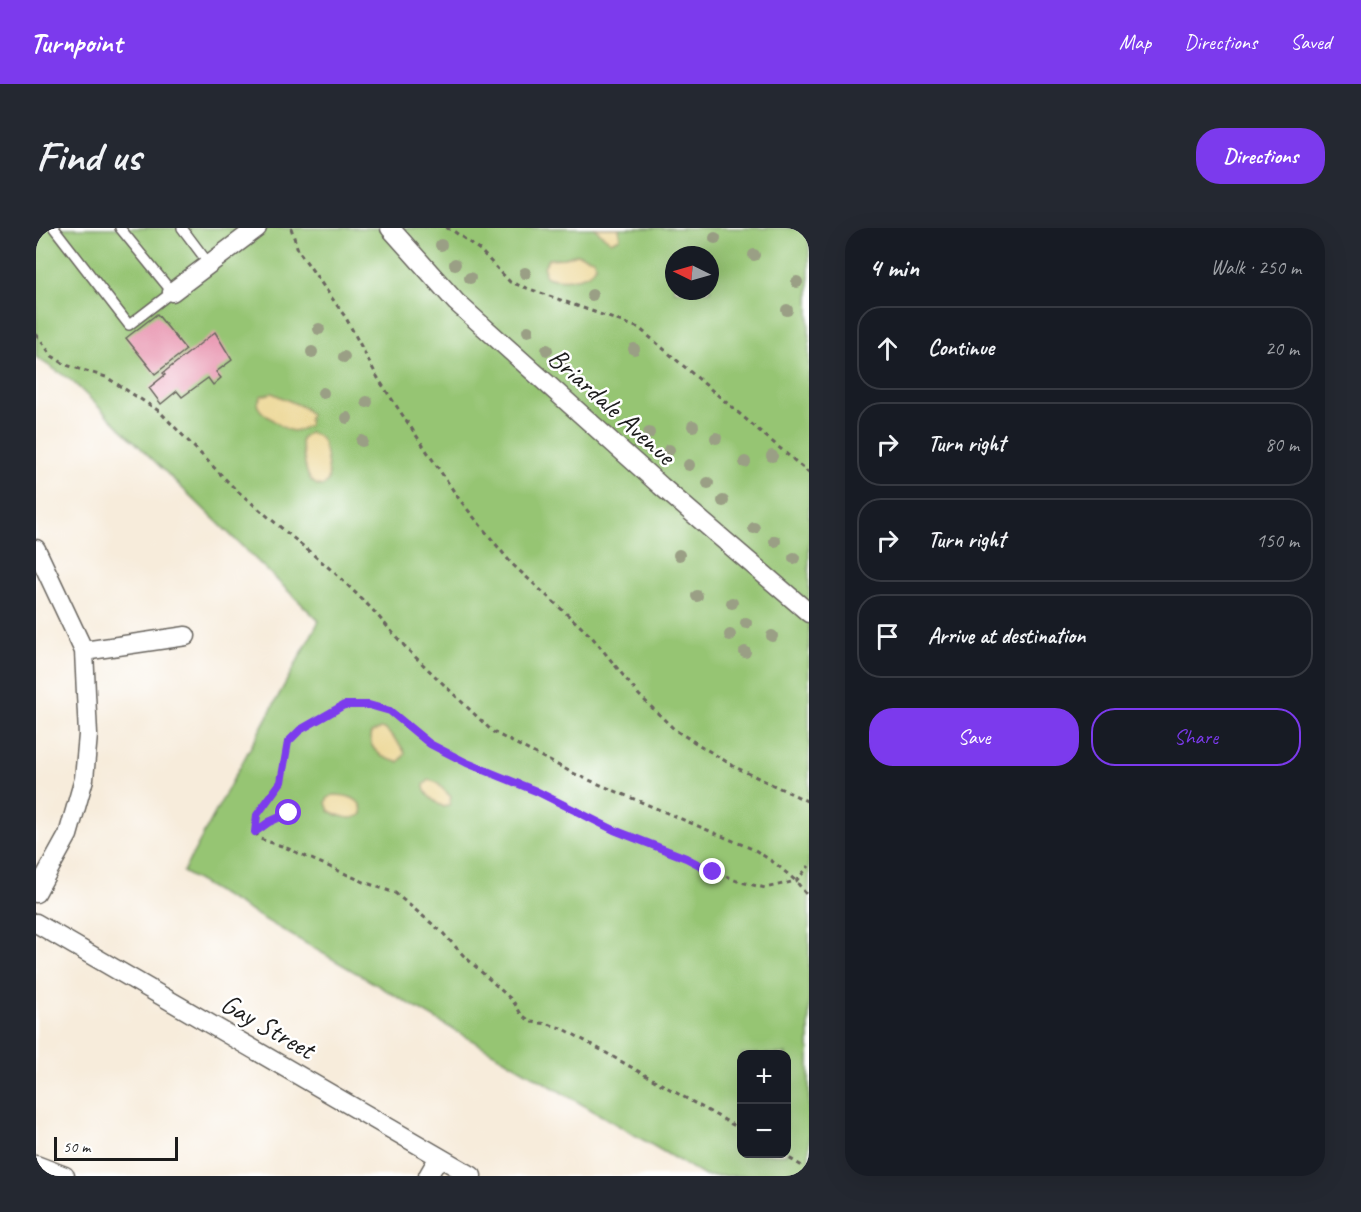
<!DOCTYPE html>
<html lang="en">
<head>
<meta charset="utf-8">
<style>
  body { margin:0; font-family:Caveat,sans-serif; background:#242831; color:#f1f3f6 }
  .controls { position:absolute; right:18px; bottom:18px; display:grid; overflow:hidden; border-radius:12px; box-shadow:0 6px 24px #0002 }
  .controls button { width:54px; height:54px; display:grid; place-items:center; padding:0; border:0; border-bottom:2px solid #363941; background:#171b24; color:#f1f3f6; font:30px sans-serif }
  .compass { position:absolute; left:629px; top:18px; width:54px; height:54px; border-radius:50%; background:#171b24; box-shadow:0 6px 24px #0002; rotate:275deg }
  .scale { position:absolute; left:18px; bottom:15px; width:124px; box-sizing:border-box; padding-left:6px; border:3px solid #1c1c1c; border-top:0; font-size:16px; line-height:21px; white-space:nowrap; color:#1c1c1c; -webkit-text-stroke:4px #fff; paint-order:stroke }
  .stop { position:absolute; width:18px; height:18px; margin:-14px; border:4px solid #7c3aed; border-radius:50%; background:#fff }
  .stop.end { background:#7c3aed; border-color:#fff; box-shadow:0 2px 6px #0008 }
  .list { margin:0; padding:0; list-style:none }
  h2 { display:flex; justify-content:space-between; align-items:center; height:78px; margin:0; padding:0 24px; font-size:26px }
  h2 small { font-size:20px; font-weight:400; color:#9ea1a6 }
  .list li { display:grid; grid-template-columns:39px 1fr auto; gap:18px; align-items:center; box-sizing:border-box; height:84px; margin:0 12px 12px; padding:0 12px; border:2px solid #363941; border-radius:24px }
  .list b { display:block; font-size:22px; white-space:nowrap }
  .list em { font-size:20px; font-style:normal; color:#9ea1a6 }
  .actions { display:flex; gap:12px; padding:18px 24px }
  .actions a { flex:1; padding:14px 0; border:2px solid #7c3aed; border-radius:24px; text-align:center; font-size:21px; color:#7c3aed }
  .actions .main { background:#7c3aed; color:#fff }
  .icon { flex:none; width:33px; height:33px; fill:none; stroke:currentColor; stroke-width:2; stroke-linecap:round; stroke-linejoin:round }
  .map { position:relative; flex:none; width:773px; height:948px; overflow:hidden; border-radius:24px }
  header { display:flex; align-items:center; gap:36px; box-sizing:border-box; height:84px; padding:0 30px; background:#7c3aed; color:#fff }
  header strong { font-size:28px }
  nav { display:flex; gap:33px; margin-inline-start:auto; font-size:21px }
  .intro { display:flex; align-items:center; justify-content:space-between; box-sizing:border-box; height:144px; padding:0 36px }
  h1 { margin:0; font-size:42px }
  .button { padding:15px 27px; border-radius:24px; background:#7c3aed; color:#fff; font-size:21px; font-weight:700 }
  main { display:flex; gap:36px; padding:0 36px }
  aside { flex:1; background:#171b24; border-radius:24px; box-shadow:0 6px 24px #0002 }
  .map>svg:first-child { display:block }
  .green { fill:#96c573; stroke:#597048; stroke-width:1.5; fill-rule:evenodd }
  .sand { fill:#eeda9e; stroke:#857b5d; stroke-width:1.5 }
  .building { fill:#ea9db6 }
  .lines { fill:none; stroke-linecap:round; stroke-linejoin:round }
  .service-casing { stroke:#69655f; stroke-width:12 }
  .minor-casing { stroke:#69655f; stroke-width:21 }
  .path { stroke:#69655f; stroke-width:3; stroke-dasharray:4.5 4.5; stroke-linecap:butt }
  .service { stroke:#fff; stroke-width:9 }
  .minor { stroke:#fff; stroke-width:18 }
  .tree { fill:#9a9f85 }
  .route { stroke:#7c3aed; stroke-width:8 }
  .labels { text-anchor:middle; dominant-baseline:central; stroke-width:5; stroke-linejoin:round; paint-order:stroke }
  .street-label { font-size:28px; fill:#1c1c1c; stroke:#fff }
</style>
</head>
<body>
<header>
<strong>Turnpoint</strong>
<nav><a>Map</a><a>Directions</a><a>Saved</a></nav>
</header>
<div class="intro"><h1>Find us</h1><a class="button">Directions</a></div>
<main>
<div class="map">
<svg width="773" height="948" viewBox="0 0 773 948">
  <rect width="100%" height="100%" fill="#fff"/>
  <filter id="ink" filterUnits="userSpaceOnUse"><feTurbulence type="fractalNoise" baseFrequency=".0167" numOctaves="2"/><feDisplacementMap in="SourceGraphic" scale="12" xChannelSelector="R" yChannelSelector="G"/><feConvolveMatrix kernelMatrix="1 2 1 2 8 2 1 2 1" color-interpolation-filters="sRGB"/></filter>
  <filter id="wash" filterUnits="userSpaceOnUse"><feTurbulence type="fractalNoise" baseFrequency=".008" numOctaves="4" result="noise"/><feDisplacementMap in="SourceGraphic" scale="24" xChannelSelector="R" yChannelSelector="G"/><feGaussianBlur stdDeviation="1.35" result="paint"/><feColorMatrix in="noise" values="0 0 0 0 0 0 0 0 0 0 0 0 0 0 0 0 0 1.4 0 .05"/><feComposite in="paint" operator="in"/></filter>
  <g filter="url(#wash)">
    <rect width="100%" height="100%" fill="#f7ecdb"/>
    <!-- green -->
    <path class="green" d="M 0,0 L 773,0 L 773,948 L 669,948 L 147,644 L 283,393 L 36,153 L 0,129 ZM 638,27 L 674,27 L 674,63 L 638,63 ZM 706,826 L 750,826 L 750,926 L 706,926 Z"/>
    <!-- sand -->
    <path class="sand" d="M 558,0 L 583,0 L 584,10 L 575,14 Z
      M 541,26 L 557,31 L 560,37 C 555,52 521,55 509,48 L 508,39 L 512,31 L 529,30 Z
      M 236,165 L 267,179 L 274,186 L 273,197 C 258,207 251,203 238,193 C 231,187 224,185 221,176 L 225,168 Z
      M 273,205 C 278,206 282,206 285,211 C 289,215 294,246 292,252 C 289,264 274,255 272,247 C 268,237 268,225 265,215 L 266,210 Z
      M 344,501 L 349,501 C 356,509 367,517 369,526 L 363,534 C 349,532 330,521 335,505 Z
      M 393,552 L 400,554 L 415,569 L 413,577 L 408,579 C 401,576 387,566 388,557 Z
      M 297,567 C 311,567 327,570 326,586 C 316,594 303,588 293,583 L 290,575 L 291,571 Z"/>
    <g id="blocks">
      <!-- building -->
      <path class="building" d="M 121,86 L 150,122 L 119,146 L 90,110 Z
        M 179,104 L 196,132 L 180,144 L 185,150 L 177,157 L 172,150 L 146,169 L 141,163 L 125,176 L 113,160 L 129,147 L 127,145 Z"/>
    </g>
  </g>
  <g filter="url(#ink)">
    <use href="#blocks" fill-opacity="0" stroke="#69655f" stroke-width="1.5"/>
    <g class="lines">
      <defs>
        <path id="service" d="M 18,0 L 93,97 L 136,64 L 84,0
          M 146,0 L 173,36"/>
        <path id="minor" d="M 354,0 L 420,74 L 625,258 L 773,385
          M 136,64 L 221,0
          M 0,321 L 48,423 L 52,507 L 48,551 L 32,607 L 0,665
          M 48,423 L 150,408
          M 0,695 L 436,948
          M 0,937 L 29,948
          M 392,948 L 403,929"/>
      </defs>
      <!-- service casing -->
      <use href="#service" class="service-casing"/>
      <!-- minor casing -->
      <use href="#minor" class="minor-casing"/>
      <!-- path -->
      <path class="path" d="M 255,0 L 262,22 L 310,90 L 343,152 L 423,271 L 475,335 L 556,409 L 603,467 L 639,502 L 699,539 L 773,574
        M 410,0 L 416,2 L 444,22 L 474,54 L 603,100 L 773,245
        M 0,106 L 16,128 L 30,137 L 70,149 L 123,183 L 199,261 L 299,345 L 334,379 L 372,422 L 457,504 L 539,546 L 719,622 L 740,636 L 760,653 L 773,670
        M 219,604 L 233,594 L 265,582
        M 706,902 L 528,801 L 512,796 L 495,794 L 485,786 L 477,773 L 427,727 L 406,704 L 359,665 L 328,654 L 246,618 L 224,611 L 219,604 L 221,587 L 245,553 L 252,514 L 264,502 L 308,477 L 333,477 L 354,483 L 394,516 L 431,535 L 500,563 L 578,602 L 650,630 L 701,653 L 729,660 L 760,653 L 773,638
        M 746,926 L 773,942"/>
      <!-- service -->
      <use href="#service" class="service"/>
      <!-- minor -->
      <use href="#minor" class="minor"/>
    </g>
    <!-- trees -->
    <g class="tree">
      <circle cx="679" cy="10" r="6"/>
      <circle cx="405" cy="17" r="6"/>
      <circle cx="718" cy="27" r="6"/>
      <circle cx="419" cy="36" r="6"/>
      <circle cx="489" cy="45" r="6"/>
      <circle cx="434" cy="50" r="6"/>
      <circle cx="761" cy="54" r="6"/>
      <circle cx="556" cy="67" r="6"/>
      <circle cx="751" cy="82" r="6"/>
      <circle cx="283" cy="101" r="6"/>
      <circle cx="492" cy="103" r="6"/>
      <circle cx="598" cy="121" r="6"/>
      <circle cx="511" cy="122" r="6"/>
      <circle cx="276" cy="124" r="6"/>
      <circle cx="308" cy="129" r="6"/>
      <circle cx="529" cy="140" r="6"/>
      <circle cx="287" cy="165" r="6"/>
      <circle cx="331" cy="174" r="6"/>
      <circle cx="311" cy="190" r="6"/>
      <circle cx="657" cy="198" r="6"/>
      <circle cx="613" cy="205" r="6"/>
      <circle cx="680" cy="210" r="6"/>
      <circle cx="326" cy="213" r="6"/>
      <circle cx="633" cy="222" r="6"/>
      <circle cx="736" cy="228" r="6"/>
      <circle cx="709" cy="234" r="6"/>
      <circle cx="653" cy="237" r="6"/>
      <circle cx="672" cy="255" r="6"/>
      <circle cx="687" cy="273" r="6"/>
      <circle cx="718" cy="300" r="6"/>
      <circle cx="739" cy="313" r="6"/>
      <circle cx="643" cy="327" r="6"/>
      <circle cx="758" cy="330" r="6"/>
      <circle cx="661" cy="368" r="6"/>
      <circle cx="696" cy="375" r="6"/>
      <circle cx="710" cy="395" r="6"/>
      <circle cx="694" cy="407" r="6"/>
      <circle cx="736" cy="408" r="6"/>
      <circle cx="709" cy="424" r="6"/>
    </g>
  </g>
  <g class="lines" filter="url(#ink)">
    <!-- route -->
    <path class="route" d="M 253,585 L 233,594 L 219,604 L 221,587 L 245,554 L 252,514 L 264,502 L 308,477 L 333,477 L 354,483 L 394,516 L 431,535 L 500,563 L 578,602 L 650,630 L 677,644"/>
  </g>
  <g class="labels">
    <!-- street labels -->
    <g class="street-label">
      <text transform="translate(576 178) rotate(42)">Briardale Avenue</text>
      <text transform="translate(232 798) rotate(30)">Gay Street</text>
    </g>
  </g>
</svg>
<div class="controls">
<button>+</button>
<button>−</button>
</div>
<svg class="compass" viewBox="-18 -18 36 36"><path d="M0-13l5 13h-10z" fill="#e53935"/><path d="M0 13l5-13h-10z" fill="#9ea1a6"/></svg>
<div class="scale">50 m</div>
<div class="stop" style="left:253px;top:585px"></div>
<div class="stop end" style="left:677px;top:644px"></div>
</div>
<aside>
<h2>4 min<small>Walk · 250 m</small></h2>
<ul class="list">
<li><svg class="icon" aria-label="ahead" viewBox="0 0 24 24"><path d="M12 20V5M6 11l6-6 6 6"/></svg><div><b>Continue</b></div><em>20 m</em></li>
<li><svg class="icon" aria-label="right" viewBox="0 0 24 24"><path d="M7 20v-9h11M14 6l5 5-5 5"/></svg><div><b>Turn right</b></div><em>80 m</em></li>
<li><svg class="icon" aria-label="right" viewBox="0 0 24 24"><path d="M7 20v-9h11M14 6l5 5-5 5"/></svg><div><b>Turn right</b></div><em>150 m</em></li>
<li><svg class="icon" aria-label="arrive" viewBox="0 0 24 24"><path d="M6 21V4h12l-3 4 3 4H6"/></svg><div><b>Arrive at destination</b></div></li>
</ul>
<div class="actions"><a class="main">Save</a><a>Share</a></div>
</aside>
</main>
</body>
</html>
